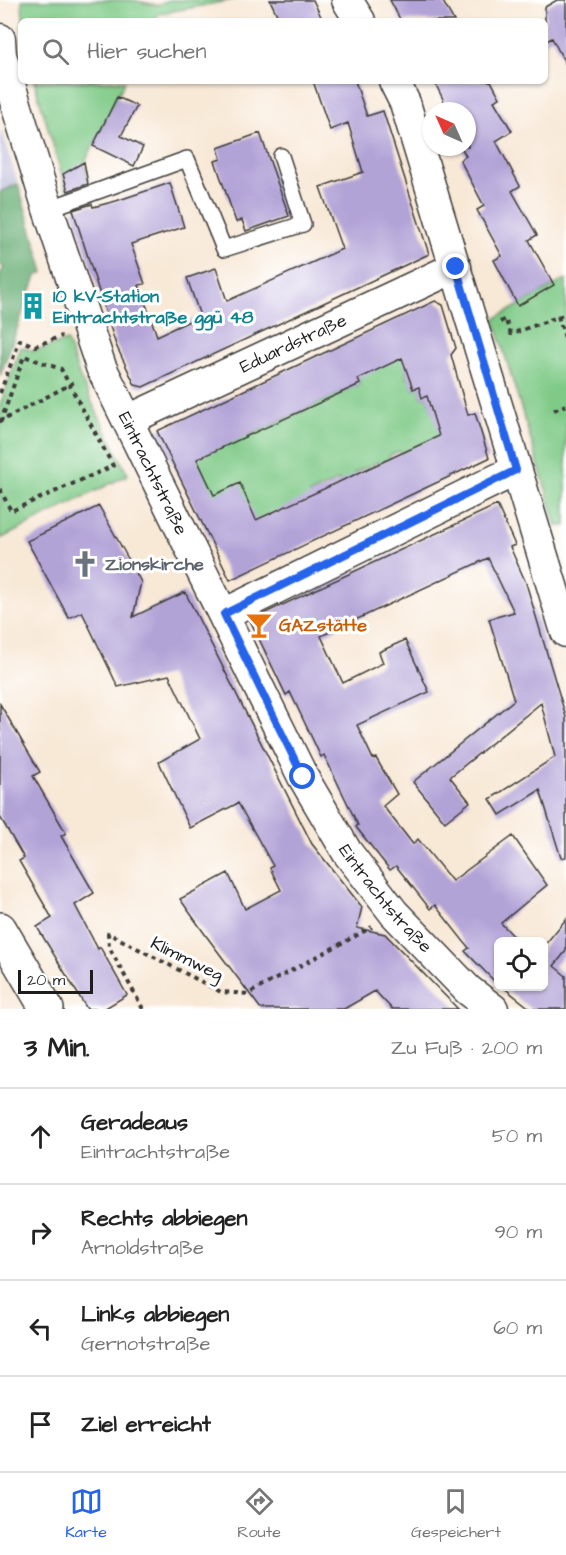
<!DOCTYPE html>
<html lang="de">
<head>
<meta charset="utf-8">
<style>
  body { margin:0; font-family:"Architects Daughter",sans-serif; background:#f2f2f2; color:#222 }
  .controls { position:absolute; right:18px; bottom:18px; display:grid; overflow:hidden; border-radius:9px; box-shadow:0 2px 4px #0004 }
  .controls button { width:54px; height:54px; display:grid; place-items:center; padding:0; border:0; border-bottom:2px solid #e0e0e0; background:#fff; color:#222; font:30px sans-serif }
  .compass { position:absolute; left:422px; top:102px; width:54px; height:54px; border-radius:50%; background:#fff; box-shadow:0 2px 4px #0004; rotate:315deg }
  .scale { position:absolute; left:18px; bottom:15px; width:75px; box-sizing:border-box; padding-left:6px; border:3px solid #1c1c1c; border-top:0; font-size:16px; line-height:21px; white-space:nowrap; color:#1c1c1c; -webkit-text-stroke:4px #fff; paint-order:stroke }
  .stop { position:absolute; width:18px; height:18px; margin:-14px; border:4px solid #2563eb; border-radius:50%; background:#fff }
  .stop.end { background:#2563eb; border-color:#fff; box-shadow:0 2px 6px #0008 }
  .list { margin:0; padding:0; list-style:none }
  h2 { display:flex; justify-content:space-between; align-items:center; height:78px; margin:0; padding:0 24px; font-size:26px }
  h2 small { font-size:20px; font-weight:400; color:#767676 }
  .list li { display:grid; grid-template-columns:39px 1fr auto; gap:18px; align-items:center; box-sizing:border-box; height:96px; padding:0 24px; border-top:2px solid #e0e0e0 }
  .list b { display:block; font-size:22px; white-space:nowrap }
  .list p { margin:0; font-size:20px; white-space:nowrap; color:#767676 }
  .list em { font-size:20px; font-style:normal; color:#767676 }
  .icon { flex:none; width:33px; height:33px; fill:none; stroke:currentColor; stroke-width:2; stroke-linecap:round; stroke-linejoin:round }
  .map { position:relative; flex:none; width:566px; height:1009px; overflow:hidden }
  .search { position:absolute; background:#fff; box-shadow:0 2px 4px #0004; left:18px; right:18px; top:18px; height:66px; display:flex; align-items:center; gap:15px; box-sizing:border-box; padding:0 21px; border-radius:9px; color:#767676; font-size:22px }
  .sheet { height:462px; background:#fff }
  nav { display:flex; justify-content:space-around; align-items:center; box-sizing:border-box; height:84px; border-top:2px solid #e0e0e0; background:#fff; font-size:16px; color:#767676 }
  nav a { display:grid; justify-items:center; gap:3px }
  nav .on { color:#2563eb }
  .map>svg:first-child { display:block }
  .industrial { fill:#c2c1dc }
  .green { fill:#7fca87; stroke:#4e7352; stroke-width:1.5 }
  .forest { fill:#67ae74; stroke:#426548; stroke-width:1.5 }
  .building { fill:#b2a3d7; fill-rule:evenodd }
  .lines { fill:none; stroke-linecap:round; stroke-linejoin:round }
  .service-casing { stroke:#3d3b38; stroke-width:18 }
  .minor-casing { stroke:#3d3b38; stroke-width:33 }
  .secondary-casing { stroke:#3d3b38; stroke-width:36 }
  .path { stroke:#3d3b38; stroke-width:4; stroke-dasharray:4.5 4.5; stroke-linecap:butt }
  .service { stroke:#fff; stroke-width:15 }
  .minor { stroke:#fff; stroke-width:30 }
  .secondary { stroke:#fff; stroke-width:33 }
  .route { stroke:#2563eb; stroke-width:8 }
  .labels { text-anchor:middle; dominant-baseline:central; stroke-width:6; stroke-linejoin:round; paint-order:stroke }
  .culture-label { font-size:18px; font-weight:bold; fill:#0d838f; stroke:#fff; text-anchor:start }
  .street-label { font-size:18px; fill:#1c1c1c; stroke:#fff }
  .worship-label { font-size:18px; font-weight:bold; fill:#5b616d; stroke:#fff; text-anchor:start }
  .food-label { font-size:18px; font-weight:bold; fill:#c56008; stroke:#fff; text-anchor:start }
</style>
</head>
<body>
<div class="map">
<svg width="566" height="1009" viewBox="0 0 566 1009">
  <rect width="100%" height="100%" fill="#fff"/>
  <filter id="ink" filterUnits="userSpaceOnUse"><feTurbulence type="fractalNoise" baseFrequency=".0167" numOctaves="2"/><feDisplacementMap in="SourceGraphic" scale="12" xChannelSelector="R" yChannelSelector="G"/><feConvolveMatrix kernelMatrix="1 2 1 2 8 2 1 2 1" color-interpolation-filters="sRGB"/></filter>
  <filter id="wash" filterUnits="userSpaceOnUse"><feTurbulence type="fractalNoise" baseFrequency=".008" numOctaves="4" result="noise"/><feDisplacementMap in="SourceGraphic" scale="24" xChannelSelector="R" yChannelSelector="G"/><feGaussianBlur stdDeviation="1.35" result="paint"/><feColorMatrix in="noise" values="0 0 0 0 0 0 0 0 0 0 0 0 0 0 0 0 0 1.4 0 .05"/><feComposite in="paint" operator="in"/></filter>
  <g filter="url(#wash)">
    <rect width="100%" height="100%" fill="#f8e8d6"/>
    <!-- industrial -->
    <path class="industrial" d="M 1,130 L 18,184 L 0,192 L 0,131 Z"/>
    <!-- green -->
    <path class="green" d="M 22,0 L 132,0 L 157,5 L 169,0 L 233,0 L 158,14 L 155,21 L 23,21 Z
      M 34,81 L 125,81 L 85,162 L 88,180 L 68,195 Z
      M 566,279 L 566,526 L 557,526 L 494,319 Z
      M 67,341 L 80,378 L 128,475 L 0,539 L 0,405 L 21,347 L 34,351 Z
      M 405,341 L 411,371 L 406,372 L 407,378 L 410,378 L 413,389 L 419,387 L 422,398 L 427,396 L 442,439 L 401,454 L 399,451 L 389,456 L 391,462 L 381,467 L 378,462 L 354,473 L 356,478 L 342,485 L 339,480 L 310,494 L 312,499 L 258,525 L 210,497 L 194,453 L 248,431 L 250,435 L 360,384 L 358,379 Z"/>
    <!-- forest -->
    <path class="forest" d="M 18,184 L 44,272 L 36,276 L 0,376 L 0,275 L 4,267 L 0,265 L 0,192 Z"/>
    <g id="blocks">
      <!-- building -->
      <path class="building" d="M 270,0 L 313,0 L 323,21 L 280,21 Z
        M 390,0 L 442,0 L 454,21 L 401,21 Z
        M 557,0 L 566,0 L 566,65 L 552,38 L 545,42 L 545,7 Z
        M 313,81 L 355,81 L 367,116 L 383,111 L 429,254 L 143,387 L 135,385 L 116,345 L 73,210 L 92,204 L 93,207 L 116,201 L 170,183 L 184,227 L 131,244 L 145,284 L 139,285 L 157,336 L 200,316 L 187,278 L 216,268 L 227,301 L 342,249 L 320,187 L 363,172 L 348,123 L 330,130 Z
        M 434,81 L 491,81 L 500,98 L 494,101 L 512,131 L 496,141 L 520,186 L 512,191 L 537,235 L 529,240 L 554,285 L 518,306 L 494,260 L 502,256 L 477,210 L 484,206 L 460,160 L 466,156 L 461,147 L 468,147 L 467,111 L 449,111 Z
        M 117,97 L 137,106 L 121,136 L 143,147 L 134,166 L 93,146 Z
        M 260,133 L 289,216 L 246,231 L 242,220 L 236,222 L 215,161 L 221,159 L 218,148 Z
        M 84,162 L 88,184 L 68,191 L 63,174 Z
        M 435,301 L 443,305 L 456,348 L 451,355 L 468,415 L 475,413 L 489,458 L 230,580 L 157,431 ZM 402,358 L 413,389 L 419,387 L 422,398 L 427,396 L 439,436 L 256,520 L 240,483 L 214,495 L 197,459 L 360,384 L 358,379 Z
        M 497,505 L 515,545 L 510,547 L 526,583 L 566,717 L 566,857 L 561,858 L 540,790 L 500,815 L 490,799 L 555,757 L 541,703 L 450,777 L 470,802 L 445,822 L 413,782 L 514,700 L 489,619 L 514,612 L 488,558 L 321,636 L 343,683 L 383,663 L 379,652 L 405,640 L 429,692 L 357,725 L 373,759 L 376,758 L 397,794 L 383,806 L 413,844 L 418,839 L 452,881 L 513,836 L 547,885 L 501,923 L 519,942 L 498,942 L 498,985 L 465,951 L 469,948 L 435,905 L 430,909 L 396,866 L 390,870 L 356,827 L 358,825 L 324,755 L 321,757 L 290,692 L 286,695 L 250,620 Z
        M 99,506 L 141,582 L 133,617 L 185,592 L 312,844 L 362,907 L 357,928 L 385,934 L 458,1009 L 392,1009 L 375,991 L 344,1009 L 261,1009 L 207,937 L 180,899 L 228,873 L 245,909 L 281,890 L 270,868 L 273,866 L 238,803 L 190,828 L 159,762 L 200,739 L 169,675 L 118,687 L 82,612 L 69,618 L 27,541 Z
        M 0,704 L 40,772 L 33,776 L 66,833 L 61,836 L 94,893 L 75,905 L 98,949 L 100,947 L 127,995 L 104,1009 L 87,1009 L 37,927 L 52,918 L 19,861 L 24,858 L 0,817 Z
        M 566,919 L 566,951 L 554,966 L 566,976 L 566,1009 L 531,1009 L 503,987 L 543,987 L 543,947 Z"/>
    </g>
  </g>
  <g filter="url(#ink)">
    <use href="#blocks" fill-opacity="0" stroke="#3d3b38" stroke-width="1.5"/>
    <g class="lines">
      <defs>
        <path id="service" d="M 48,209 L 187,159 L 224,249 L 303,224 L 281,156"/>
        <g id="minor">
          <path d="M 347,0 L 360,21"/>
          <path id="s1" d="M 0,39 L 1,55 L 48,209 L 101,367 L 303,777 L 347,852 L 394,913 L 468,990 L 493,1009"/>
          <path d="M 394,81 L 405,103 L 566,632"/>
          <path id="s2" d="M 128,420 L 456,267"/>
          <path d="M 224,614 L 516,470"/>
        </g>
        <path id="secondary" d="M 0,929 L 47,1009"/>
      </defs>
      <!-- service casing -->
      <use href="#service" class="service-casing"/>
      <!-- minor casing -->
      <use href="#minor" class="minor-casing"/>
      <!-- secondary casing -->
      <use href="#secondary" class="secondary-casing"/>
      <!-- path -->
      <path class="path" d="M 558,316 L 566,341
        M 500,322 L 505,319 L 511,334 L 566,314
        M 0,393 L 20,340 L 35,346 L 62,336
        M 554,410 L 566,405
        M 0,489 L 11,511 L 113,466 L 61,369 L 24,356 L 1,421 L 71,384 L 77,380
        M 143,1009 L 109,947 L 108,933 L 221,992 L 248,994 L 372,927"/>
      <!-- service -->
      <use href="#service" class="service"/>
      <!-- minor -->
      <use href="#minor" class="minor"/>
      <!-- secondary -->
      <use href="#secondary" class="secondary"/>
    </g>
  </g>
  <g class="lines" filter="url(#ink)">
    <!-- route -->
    <path class="route" d="M 303,777 L 224,614 L 516,470 L 456,267"/>
  </g>
  <!-- icons -->
  <defs>
    <symbol id="building-bare" viewBox="-9 -9 18 18"><path d="M-4-6H4V6H1V3H-1V6H-4ZM-2.5-4.3h1.7v1.8h-1.7ZM.8-4.3h1.7v1.8H.8ZM-2.5-1h1.7V.8h-1.7ZM.8-1h1.7V.8H.8Z" fill="#0f9aa8" stroke="#fff" stroke-width="2.5" paint-order="stroke"/></symbol>
    <symbol id="church-bare" viewBox="-9 -9 18 18"><path d="M-1.2-6h2.4v3.5h3.3v2.4h-3.3V6h-2.4V-.1h-3.3v-2.4h3.3Z" fill="#6b7280" stroke="#fff" stroke-width="2.5" paint-order="stroke"/></symbol>
    <symbol id="bar-bare" viewBox="-9 -9 18 18"><path d="M-6-5H6L.8 .8V4.5H3.5V6h-7V4.5H-.8V.8Z" fill="#e8710a" stroke="#fff" stroke-width="2.5" paint-order="stroke"/></symbol>
  </defs>
  <g fill-rule="evenodd">
    <use href="#building-bare" x="14" y="287" width="38" height="38"/>
    <use href="#church-bare" x="66" y="545" width="38" height="38"/>
    <use href="#bar-bare" x="240" y="606" width="38" height="38"/>
  </g>
  <g class="labels">
    <!-- culture labels -->
    <g class="culture-label">
      <text x="53" y="296">10 kV-Station<tspan x="53" dy="21">Eintrachtstraße ggü 48</tspan></text>
    </g>
    <!-- street labels -->
    <g class="street-label">
      <text stroke="none"><textPath href="#s2" startOffset="182">Eduardstraße</textPath></text>
      <text stroke="none"><textPath href="#s1" startOffset="462">Eintrachtstraße</textPath></text>
      <text stroke="none"><textPath href="#s1" startOffset="948">Eintrachtstraße</textPath></text>
      <text transform="translate(187 959) rotate(26)">Klimmweg</text>
    </g>
    <!-- worship labels -->
    <g class="worship-label">
      <text x="105" y="564">Zionskirche</text>
    </g>
    <!-- food labels -->
    <g class="food-label">
      <text x="279" y="625">GAZstätte</text>
    </g>
  </g>
</svg>
<div class="controls">
<button><svg class="icon" aria-label="locate" viewBox="0 0 24 24"><circle cx="12" cy="12" r="6"/><path d="M12 2v4M12 18v4M2 12h4M18 12h4"/></svg></button>
</div>
<svg class="compass" viewBox="-18 -18 36 36"><path d="M0-13l5 13h-10z" fill="#e53935"/><path d="M0 13l5-13h-10z" fill="#767676"/></svg>
<div class="scale">20 m</div>
<div class="stop" style="left:303px;top:777px"></div>
<div class="stop end" style="left:456px;top:267px"></div>
<div class="search"><svg class="icon" aria-label="search" viewBox="0 0 24 24"><circle cx="10" cy="10" r="6"/><path d="M15 15l6 6"/></svg>Hier suchen</div>
</div>
<section class="sheet">
<h2>3 Min.<small>Zu Fuß · 200 m</small></h2>
<ul class="list">
<li><svg class="icon" aria-label="ahead" viewBox="0 0 24 24"><path d="M12 20V5M6 11l6-6 6 6"/></svg><div><b>Geradeaus</b><p>Eintrachtstraße</p></div><em>50 m</em></li>
<li><svg class="icon" aria-label="right" viewBox="0 0 24 24"><path d="M7 20v-9h11M14 6l5 5-5 5"/></svg><div><b>Rechts abbiegen</b><p>Arnoldstraße</p></div><em>90 m</em></li>
<li><svg class="icon" aria-label="left" viewBox="0 0 24 24"><path d="M17 20v-9H6M10 6l-5 5 5 5"/></svg><div><b>Links abbiegen</b><p>Gernotstraße</p></div><em>60 m</em></li>
<li><svg class="icon" aria-label="arrive" viewBox="0 0 24 24"><path d="M6 21V4h12l-3 4 3 4H6"/></svg><div><b>Ziel erreicht</b></div></li>
</ul>
</section>
<nav>
<a class="on"><svg class="icon" aria-label="map" viewBox="0 0 24 24"><path d="M3 6l6-2 6 2 6-2v14l-6 2-6-2-6 2zM9 4v14M15 6v14"/></svg>Karte</a>
<a><svg class="icon" aria-label="directions" viewBox="0 0 24 24"><path d="M12 3l9 9-9 9-9-9zM9 14v-3h6M13 9l2 2-2 2"/></svg>Route</a>
<a><svg class="icon" aria-label="saved" viewBox="0 0 24 24"><path d="M7 4h10v16l-5-4-5 4z"/></svg>Gespeichert</a>
</nav>
</body>
</html>
